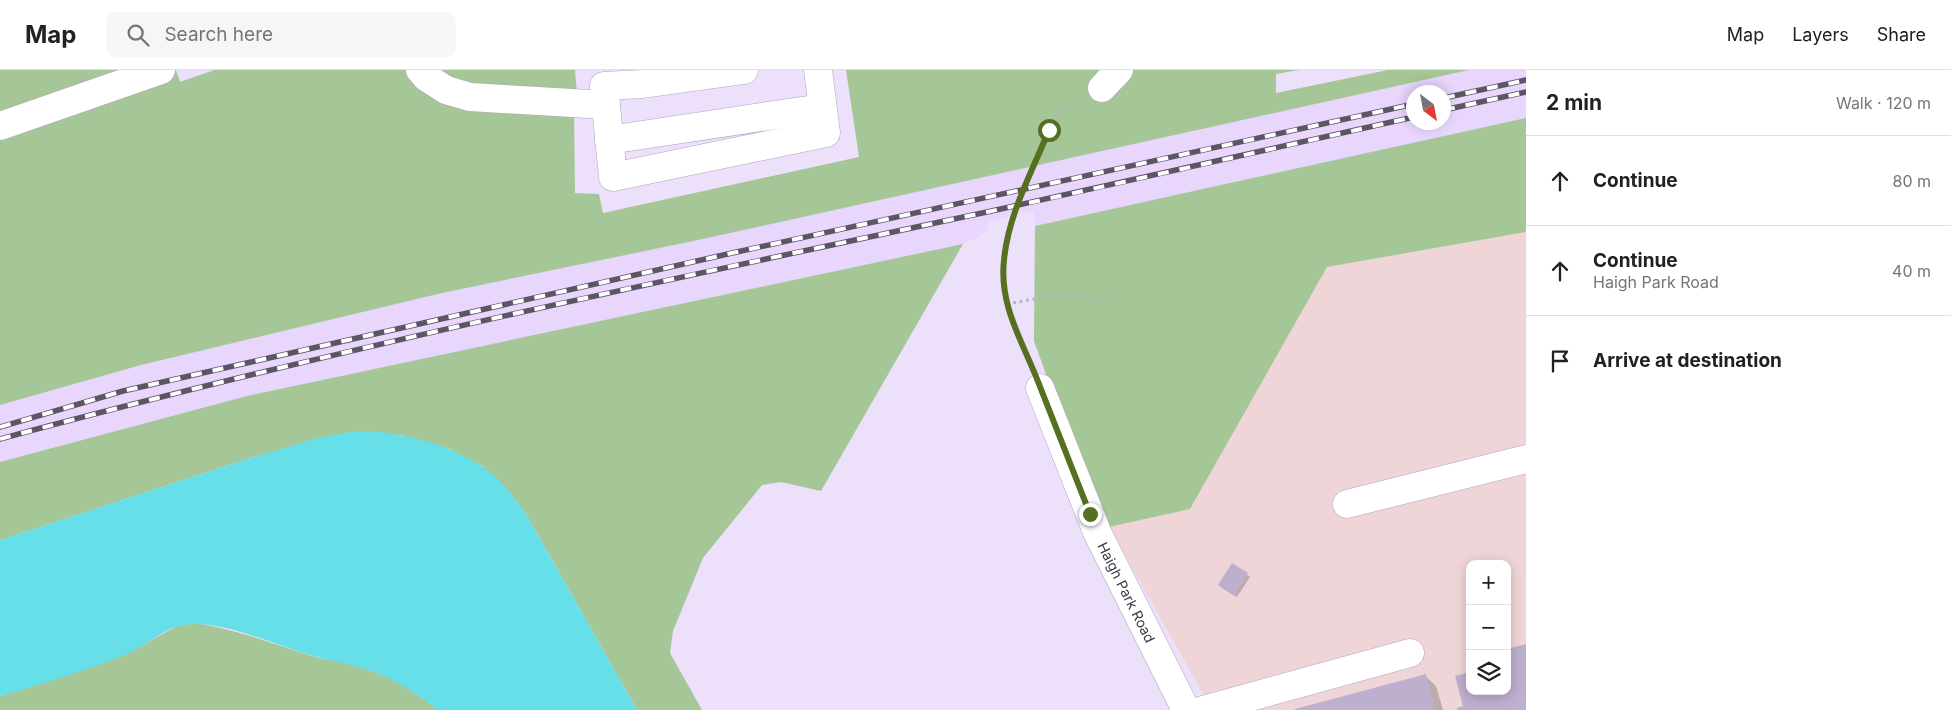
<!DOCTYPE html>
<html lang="en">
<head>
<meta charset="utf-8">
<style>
  body { margin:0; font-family:Inter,sans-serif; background:#f6f6f6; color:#202124 }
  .controls { position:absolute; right:15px; bottom:15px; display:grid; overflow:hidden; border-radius:10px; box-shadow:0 2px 12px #0003 }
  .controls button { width:45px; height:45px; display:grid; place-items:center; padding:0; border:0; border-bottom:1px solid #e0e0e0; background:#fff; color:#202124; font:25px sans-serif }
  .compass { position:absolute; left:1406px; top:15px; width:45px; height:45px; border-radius:50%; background:#fff; box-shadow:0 2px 12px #0003; rotate:148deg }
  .stop { position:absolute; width:15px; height:15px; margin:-11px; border:4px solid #566f21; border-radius:50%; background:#fff }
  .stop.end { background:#566f21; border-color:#fff; box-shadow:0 1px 5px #0008 }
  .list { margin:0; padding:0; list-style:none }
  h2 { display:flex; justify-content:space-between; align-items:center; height:65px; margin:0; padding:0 20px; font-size:21px }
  h2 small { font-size:16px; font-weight:400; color:#757577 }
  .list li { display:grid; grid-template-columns:32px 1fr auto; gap:15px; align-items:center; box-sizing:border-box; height:90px; padding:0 20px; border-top:1px solid #e0e0e0 }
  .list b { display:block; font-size:19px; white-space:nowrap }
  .list p { margin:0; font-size:16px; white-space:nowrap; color:#757577 }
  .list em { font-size:16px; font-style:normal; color:#757577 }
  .icon { flex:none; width:28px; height:28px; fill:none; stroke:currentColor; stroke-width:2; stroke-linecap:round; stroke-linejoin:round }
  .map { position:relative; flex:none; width:1526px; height:640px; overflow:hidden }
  header { display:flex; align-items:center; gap:30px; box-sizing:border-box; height:70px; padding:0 25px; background:#fff; border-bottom:1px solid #e0e0e0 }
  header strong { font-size:24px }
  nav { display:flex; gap:28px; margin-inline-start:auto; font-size:18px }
  .search { width:350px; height:45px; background:#f6f6f6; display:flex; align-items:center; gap:12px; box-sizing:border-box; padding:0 18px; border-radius:10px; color:#757577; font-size:19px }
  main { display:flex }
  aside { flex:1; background:#fff }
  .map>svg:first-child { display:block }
  .built { fill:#e8d6fd; fill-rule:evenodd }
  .industrial { fill:#efd5d7; fill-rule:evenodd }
  .green { fill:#a5c697 }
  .water { fill:#66dfe9 }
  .shadow { fill:#0003 }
  .building { fill:#bdafce }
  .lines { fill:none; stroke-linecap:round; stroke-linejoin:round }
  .minor-casing { stroke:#b2a3c2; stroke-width:29 }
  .path { stroke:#b8adc3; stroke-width:3; stroke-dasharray:2.5 4; stroke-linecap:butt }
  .minor { stroke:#fff; stroke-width:28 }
  .rail-casing { stroke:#5c5565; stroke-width:5.5 }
  .rail { stroke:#fff; stroke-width:4; stroke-dasharray:11; stroke-linecap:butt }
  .route { stroke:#566f21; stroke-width:6 }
  .labels { text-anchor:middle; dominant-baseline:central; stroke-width:5; stroke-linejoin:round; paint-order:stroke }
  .street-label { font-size:14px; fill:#3e3845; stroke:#fff }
</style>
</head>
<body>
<header>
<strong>Map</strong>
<div class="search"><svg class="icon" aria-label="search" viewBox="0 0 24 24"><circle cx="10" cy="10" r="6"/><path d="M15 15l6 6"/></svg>Search here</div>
<nav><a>Map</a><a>Layers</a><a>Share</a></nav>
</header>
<main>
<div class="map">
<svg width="1526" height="640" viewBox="0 0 1526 640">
  <rect width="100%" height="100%" fill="#ece0fa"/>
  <!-- built -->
  <path class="built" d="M 1469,0 L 1526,0 L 1526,48 L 1035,156 L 1034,140 L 990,151 L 986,161 L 978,167 L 963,174 L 247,326 L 0,392 L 0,335 L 141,295 L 442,223 L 548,201 L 990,79 L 1018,99 ZM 1414,22 L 1444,22 L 1444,52 L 1414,52 Z"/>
  <!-- industrial -->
  <path class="industrial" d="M 1526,162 L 1526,640 L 1212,640 L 1109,457 L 1190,439 L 1327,197 ZM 1470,494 L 1507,494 L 1507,621 L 1470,621 Z"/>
  <!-- green -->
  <path class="green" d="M 0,0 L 176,0 L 180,12 L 214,0 L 409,0 L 574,44 L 575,123 L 599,124 L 603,143 L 859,87 L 846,0 L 1299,0 L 1276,4 L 1276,23 L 1388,0 L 1469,0 L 698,170 L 442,223 L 141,295 L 0,335 Z
    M 435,0 L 575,0 L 577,25 C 530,22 478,22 435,0 Z
    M 1526,48 L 1526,162 L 1327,197 L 1190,439 L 1109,457 L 1086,415 L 1034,271 L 1035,156 Z
    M 963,174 L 821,421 L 781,412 L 762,415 L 703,488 L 673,561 L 670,583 L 702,640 L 637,640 L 526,444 L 505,417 L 482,396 L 449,379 L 401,365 L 257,386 L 0,470 L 0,392 L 247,326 Z
    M 195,553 C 234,559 271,573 309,585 C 321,589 334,590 346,593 C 378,601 414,618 437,640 L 0,640 L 0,626 L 130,582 L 177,556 Z"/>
  <!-- water -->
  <path class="water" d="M 356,361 C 398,361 446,373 481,396 C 500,407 513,427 526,444 L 637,640 L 437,640 C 423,627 404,616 386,607 C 363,596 338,593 314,586 C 277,576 215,546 179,556 C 161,561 146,575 129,583 C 88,600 43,614 0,626 L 0,470 L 257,386 L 318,368 Z"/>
  <!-- shadow -->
  <path class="shadow" d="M 1233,495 L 1250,507 L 1237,527 L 1222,518 Z
    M 1425,606 L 1436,616 L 1443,640 L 1298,640 Z"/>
  <!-- building -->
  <path class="building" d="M 1232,493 L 1248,503 L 1234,526 L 1218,515 Z
    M 1526,574 L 1526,640 L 1457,640 L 1457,638 L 1463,636 L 1455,606 L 1470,602 L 1470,621 L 1507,621 L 1507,579 Z
    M 1426,604 L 1436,640 L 1295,640 L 1295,639 Z"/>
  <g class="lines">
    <defs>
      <g id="minor">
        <path d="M 420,0 L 426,7 L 446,20 L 470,27 L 606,35"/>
        <path d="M 744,0 L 643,14 L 604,16 L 613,107 L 826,63 L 818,0"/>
        <path d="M 1102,18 L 1119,0"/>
        <path d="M 0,56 L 161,0"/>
        <path d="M 609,70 L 822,38"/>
        <path id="s1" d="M 1040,318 L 1097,462 L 1186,640"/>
        <path d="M 1347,434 L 1526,389"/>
        <path d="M 1203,640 L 1410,583"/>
      </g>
    </defs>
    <!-- minor casing -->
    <use href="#minor" class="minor-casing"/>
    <!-- path -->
    <path class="path" d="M 1007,234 L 1073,222 L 1105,231
      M 1032,296 L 1011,250 L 1003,216 L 1004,189 L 1009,158 L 1049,61 L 1058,45 L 1082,29"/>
    <!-- minor -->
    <use href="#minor" class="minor"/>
    <defs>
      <path id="rail" d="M 1444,28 L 1526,10
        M 1444,40 L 1526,22
        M 0,357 L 123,321 L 732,183 L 1414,34
        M 0,369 C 326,281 657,212 987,142 C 1129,111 1271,79 1414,47"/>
    </defs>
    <!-- rail casing -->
    <use href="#rail" class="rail-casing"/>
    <!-- rail -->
    <use href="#rail" class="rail"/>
  </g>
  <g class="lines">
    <!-- route -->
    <path class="route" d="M 1049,60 C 1032,102 1008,145 1004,190 C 999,234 1021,269 1037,309 C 1055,354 1072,399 1090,444"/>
  </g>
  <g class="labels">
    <!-- street labels -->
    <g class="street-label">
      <text stroke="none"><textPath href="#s1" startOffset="222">Haigh Park Road</textPath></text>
    </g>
  </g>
</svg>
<div class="controls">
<button>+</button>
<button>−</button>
<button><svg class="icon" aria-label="layers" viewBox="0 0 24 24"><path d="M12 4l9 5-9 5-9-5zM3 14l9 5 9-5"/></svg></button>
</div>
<svg class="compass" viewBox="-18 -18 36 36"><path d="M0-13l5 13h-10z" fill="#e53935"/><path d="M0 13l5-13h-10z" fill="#757577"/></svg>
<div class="stop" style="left:1049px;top:60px"></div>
<div class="stop end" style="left:1090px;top:444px"></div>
</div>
<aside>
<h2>2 min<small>Walk · 120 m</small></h2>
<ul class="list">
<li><svg class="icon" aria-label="ahead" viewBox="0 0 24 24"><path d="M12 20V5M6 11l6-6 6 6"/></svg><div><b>Continue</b></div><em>80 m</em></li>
<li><svg class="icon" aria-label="ahead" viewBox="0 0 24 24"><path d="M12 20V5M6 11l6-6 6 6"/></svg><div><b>Continue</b><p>Haigh Park Road</p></div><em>40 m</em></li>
<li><svg class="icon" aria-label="arrive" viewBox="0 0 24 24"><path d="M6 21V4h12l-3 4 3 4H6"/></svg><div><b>Arrive at destination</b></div></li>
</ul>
</aside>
</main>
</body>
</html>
